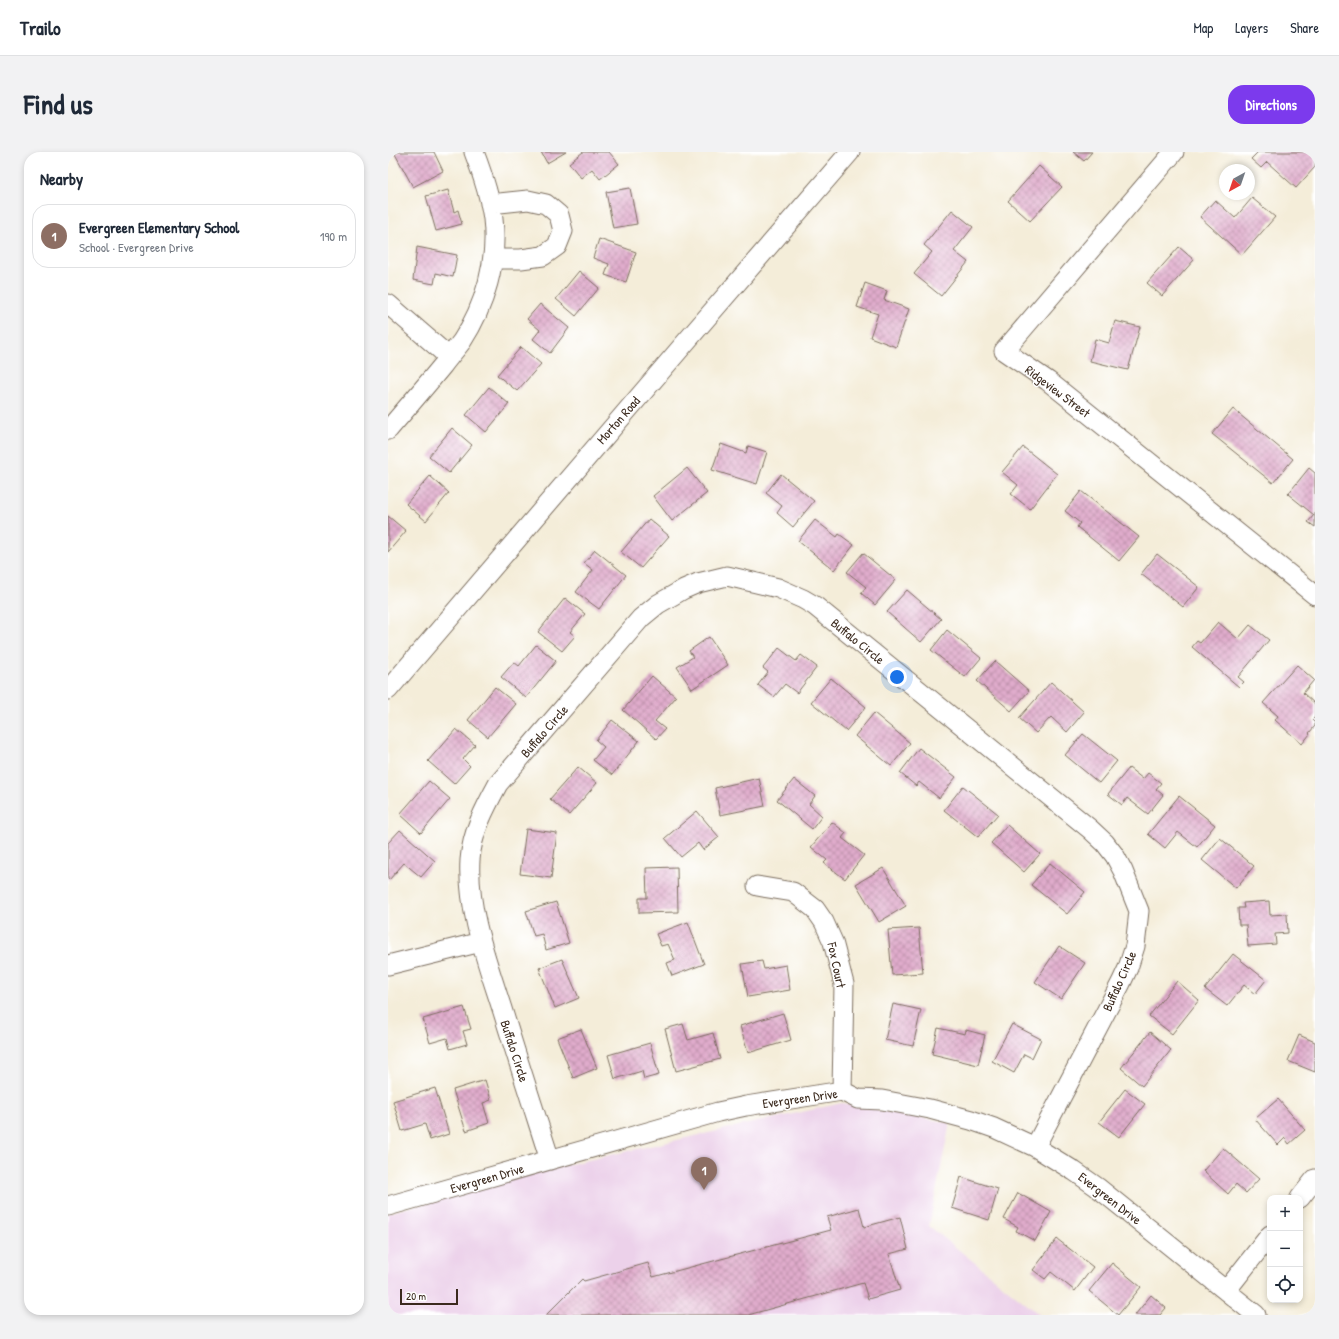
<!DOCTYPE html>
<html lang="en">
<head>
<meta charset="utf-8">
<style>
  body { margin:0; font-family:"Patrick Hand",sans-serif; background:#f2f2f3; color:#1f2937 }
  .controls { position:absolute; right:12px; bottom:12px; display:grid; overflow:hidden; border-radius:8px; box-shadow:0 2px 6px #0003 }
  .controls button { width:36px; height:36px; display:grid; place-items:center; padding:0; border:0; border-bottom:1px solid #e0e1e3; background:#fff; color:#1f2937; font:20px sans-serif }
  .compass { position:absolute; left:831px; top:12px; width:36px; height:36px; border-radius:50%; background:#fff; box-shadow:0 2px 6px #0003; rotate:220deg }
  .scale { position:absolute; left:12px; bottom:10px; width:58px; box-sizing:border-box; padding-left:4px; border:2px solid #3b2a1e; border-top:0; font-size:11px; line-height:14px; white-space:nowrap; color:#3b2a1e; -webkit-text-stroke:3px #fff; paint-order:stroke }
  .you { position:absolute; left:509px; top:525px; width:14px; height:14px; margin:-10px; border:3px solid #fff; border-radius:50%; background:#1a73e8; box-shadow:0 0 0 6px #1a73e833 }
  .badge { display:grid; place-items:center; width:26px; height:26px; border-radius:50%; background:#7c3aed; color:#fff; font-size:13px; font-weight:700 }
  .pin { position:absolute; translate:-50% -33px; filter:drop-shadow(0 1px 2px #0008) }
  .pin::after { content:''; position:absolute; top:21px; width:14px; height:12px; background:inherit; clip-path:polygon(0 0,100% 0,50% 100%) }
  .list { margin:0; padding:0; list-style:none }
  h2 { display:flex; justify-content:space-between; align-items:center; height:52px; margin:0; padding:0 16px; font-size:17px }
  h2 small { font-size:13px; font-weight:400; color:#747a83 }
  .list li { display:grid; grid-template-columns:26px 1fr auto; gap:12px; align-items:center; box-sizing:border-box; height:64px; margin:0 8px 8px; padding:0 8px; border:1px solid #e0e1e3; border-radius:16px }
  .list b { display:block; font-size:15px; white-space:nowrap }
  .list p { margin:0; font-size:13px; white-space:nowrap; color:#747a83 }
  .list em { font-size:13px; font-style:normal; color:#747a83 }
  .icon { flex:none; width:22px; height:22px; fill:none; stroke:currentColor; stroke-width:2; stroke-linecap:round; stroke-linejoin:round }
  .map { position:relative; flex:none; width:927px; height:1163px; overflow:hidden; border-radius:16px }
  header { display:flex; align-items:center; gap:24px; box-sizing:border-box; height:56px; padding:0 20px; background:#fff; border-bottom:1px solid #e0e1e3 }
  header strong { font-size:19px }
  nav { display:flex; gap:22px; margin-inline-start:auto; font-size:14px }
  .intro { display:flex; align-items:center; justify-content:space-between; box-sizing:border-box; height:96px; padding:0 24px }
  h1 { margin:0; font-size:28px }
  .button { padding:10px 18px; border-radius:16px; background:#7c3aed; color:#fff; font-size:14px; font-weight:700 }
  main { display:flex; gap:24px; padding:0 24px }
  aside { flex:1; background:#fff; border-radius:16px; box-shadow:0 2px 6px #0003 }
  .map>svg:first-child { display:block }
  .built { fill:#ecd1ea }
  .building { fill:url(#building-cross-hatch) }
  .lines { fill:none; stroke-linecap:round; stroke-linejoin:round }
  .street-casing { stroke:#7c6e5f; stroke-width:21 }
  .street { stroke:#fff; stroke-width:19 }
  .labels { text-anchor:middle; dominant-baseline:central; stroke-width:3; stroke-linejoin:round; paint-order:stroke }
  .street-label { font-size:13px; fill:#3b2a1e; stroke:#fff }
</style>
</head>
<body>
<header>
<strong>Trailo</strong>
<nav><a>Map</a><a>Layers</a><a>Share</a></nav>
</header>
<div class="intro"><h1>Find us</h1><a class="button">Directions</a></div>
<main>
<aside>
<h2>Nearby<small></small></h2>
<ul class="list">
<li><span class="badge" style="background:#8d6e63">1</span><div><b>Evergreen Elementary School</b><p>School · Evergreen Drive</p></div><em>190 m</em></li>
</ul>
</aside>
<div class="map">
<svg width="927" height="1163" viewBox="0 0 927 1163">
  <defs>
    <pattern id="building-cross-hatch" width="8" height="8" patternUnits="userSpaceOnUse"><rect width="8" height="8" fill="#e0accc"/><path d="M0 0l8 8M0 8l8-8" fill="none" stroke="#b78ca5"/></pattern>
  </defs>
  <rect width="100%" height="100%" fill="#fff"/>
  <filter id="ink" filterUnits="userSpaceOnUse"><feTurbulence type="fractalNoise" baseFrequency=".025" numOctaves="2"/><feDisplacementMap in="SourceGraphic" scale="8" xChannelSelector="R" yChannelSelector="G"/><feConvolveMatrix kernelMatrix="1 2 1 2 8 2 1 2 1" color-interpolation-filters="sRGB"/></filter>
  <filter id="wash" filterUnits="userSpaceOnUse"><feTurbulence type="fractalNoise" baseFrequency=".012" numOctaves="4" result="noise"/><feDisplacementMap in="SourceGraphic" scale="16" xChannelSelector="R" yChannelSelector="G"/><feGaussianBlur stdDeviation="0.9" result="paint"/><feColorMatrix in="noise" values="0 0 0 0 0 0 0 0 0 0 0 0 0 0 0 0 0 1.4 0 .05"/><feComposite in="paint" operator="in"/></filter>
  <g filter="url(#wash)">
    <rect width="100%" height="100%" fill="#f4edd9"/>
    <!-- built -->
    <path class="built" d="M 454,951 L 562,971 L 541,1074 L 652,1163 L 0,1163 L 0,1061 L 169,1015 Z"/>
    <g id="blocks">
      <!-- building -->
      <path class="building" d="M 10,0 L 46,0 L 55,19 L 25,35 L 7,2 Z
        M 153,0 L 178,0 L 159,11 Z
        M 195,0 L 221,0 L 231,12 L 212,27 L 204,17 L 193,26 L 181,11 Z
        M 685,0 L 704,0 L 696,9 Z
        M 870,0 L 927,0 L 927,15 L 908,36 L 879,10 L 873,16 L 863,7 Z
        M 651,14 L 674,35 L 642,69 L 620,49 Z
        M 242,36 L 249,72 L 225,76 L 218,40 Z
        M 60,38 L 66,60 L 70,58 L 74,72 L 48,79 L 38,44 Z
        M 864,46 L 887,65 L 854,103 L 812,65 L 827,48 L 847,66 Z
        M 564,58 L 585,75 L 566,99 L 580,110 L 553,144 L 526,122 L 544,100 L 536,93 Z
        M 211,87 L 248,100 L 238,130 L 217,123 L 221,112 L 205,106 Z
        M 29,95 L 69,103 L 65,125 L 48,121 L 46,132 L 25,128 Z
        M 791,95 L 806,108 L 774,144 L 759,131 Z
        M 191,119 L 211,136 L 188,164 L 168,147 Z
        M 477,131 L 499,139 L 496,148 L 521,157 L 508,195 L 482,185 L 490,162 L 469,155 Z
        M 152,152 L 181,176 L 162,201 L 145,187 L 152,178 L 139,167 Z
        M 727,169 L 752,175 L 740,218 L 702,209 L 707,187 L 721,191 Z
        M 133,195 L 153,212 L 129,239 L 109,223 Z
        M 101,235 L 121,252 L 98,280 L 78,263 Z
        M 845,257 L 905,307 L 885,331 L 824,282 Z
        M 64,276 L 84,293 L 61,321 L 41,304 Z
        M 333,292 L 358,301 L 360,294 L 379,300 L 369,332 L 324,318 Z
        M 635,295 L 669,322 L 642,357 L 623,342 L 630,333 L 614,320 Z
        M 299,316 L 319,341 L 284,369 L 265,344 Z
        M 921,316 L 927,321 L 927,375 L 920,370 L 926,363 L 900,342 Z
        M 393,322 L 426,349 L 405,375 L 389,361 L 394,354 L 378,341 Z
        M 42,324 L 61,341 L 38,369 L 18,352 Z
        M 693,339 L 751,385 L 731,409 L 689,375 L 692,371 L 677,359 Z
        M 0,364 L 18,379 L 0,400 Z
        M 261,367 L 281,384 L 253,416 L 233,400 Z
        M 427,368 L 449,385 L 451,382 L 466,393 L 446,418 L 410,389 Z
        M 207,398 L 238,423 L 211,457 L 188,440 L 205,418 L 196,411 Z
        M 475,401 L 508,428 L 487,453 L 473,441 L 478,435 L 459,420 Z
        M 769,402 L 811,435 L 795,455 L 753,422 Z
        M 519,438 L 553,467 L 533,490 L 499,460 Z
        M 177,446 L 197,462 L 182,480 L 187,484 L 174,499 L 150,480 Z
        M 830,470 L 850,487 L 862,473 L 881,488 L 850,525 L 856,530 L 851,535 L 804,495 L 809,489 L 812,491 Z
        M 559,478 L 593,506 L 577,525 L 543,498 Z
        M 321,485 L 340,513 L 304,537 L 289,515 L 305,505 L 301,499 Z
        M 148,493 L 168,509 L 138,546 L 113,525 L 126,510 L 131,514 Z
        M 391,496 L 408,509 L 413,503 L 429,515 L 409,541 L 397,532 L 386,545 L 370,533 L 380,520 L 375,516 Z
        M 607,509 L 641,539 L 623,559 L 589,529 Z
        M 909,513 L 926,528 L 915,541 L 927,552 L 927,565 L 924,568 L 927,571 L 927,574 L 921,581 L 922,582 L 914,592 L 887,568 L 890,564 L 875,551 Z
        M 264,524 L 288,545 L 267,569 L 277,577 L 268,587 L 235,558 Z
        M 443,526 L 478,555 L 458,579 L 423,550 Z
        M 663,530 L 696,560 L 679,580 L 663,565 L 648,581 L 631,566 Z
        M 107,535 L 128,552 L 100,585 L 80,568 Z
        M 486,561 L 522,591 L 503,614 L 467,584 Z
        M 224,568 L 251,589 L 224,623 L 205,608 L 216,595 L 208,588 Z
        M 68,577 L 87,593 L 75,607 L 82,614 L 66,632 L 40,609 Z
        M 695,582 L 729,609 L 711,631 L 677,603 Z
        M 531,596 L 568,625 L 551,646 L 531,630 L 528,634 L 512,621 Z
        M 190,615 L 209,631 L 181,663 L 162,647 Z
        M 741,616 L 755,627 L 760,621 L 773,631 L 768,637 L 775,643 L 760,662 L 739,646 L 734,653 L 720,642 Z
        M 371,626 L 377,654 L 332,663 L 327,636 Z
        M 406,627 L 427,644 L 421,652 L 434,664 L 424,677 L 389,648 Z
        M 41,629 L 62,647 L 33,681 L 12,662 Z
        M 575,634 L 610,662 L 590,685 L 556,658 Z
        M 791,644 L 827,673 L 809,695 L 790,680 L 777,696 L 760,682 Z
        M 309,659 L 331,685 L 315,698 L 310,691 L 293,705 L 277,686 Z
        M 444,670 L 458,681 L 454,686 L 476,703 L 457,727 L 436,711 L 439,708 L 423,695 Z
        M 619,673 L 652,702 L 636,720 L 603,691 Z
        M 138,677 L 169,681 L 163,726 L 132,722 Z
        M 12,678 L 47,709 L 33,725 L 16,711 L 1,728 L 0,727 L 0,691 Z
        M 832,686 L 866,714 L 848,736 L 814,708 Z
        M 662,711 L 697,740 L 679,762 L 643,733 Z
        M 289,715 L 290,760 L 251,761 L 251,746 L 259,746 L 258,716 Z
        M 495,716 L 518,754 L 491,770 L 468,732 Z
        M 881,749 L 882,763 L 899,762 L 900,781 L 887,782 L 888,792 L 860,794 L 858,773 L 851,773 L 850,756 L 856,756 L 855,751 Z
        M 168,750 L 181,791 L 158,798 L 154,782 L 146,784 L 138,759 Z
        M 300,770 L 316,812 L 284,824 L 279,811 L 287,808 L 280,792 L 273,794 L 268,782 Z
        M 531,776 L 535,821 L 504,823 L 500,778 Z
        M 671,794 L 697,811 L 673,847 L 647,830 Z
        M 845,802 L 878,828 L 867,842 L 856,833 L 839,854 L 817,837 Z
        M 174,807 L 191,846 L 167,856 L 151,816 Z
        M 374,809 L 376,817 L 398,813 L 402,838 L 360,845 L 354,812 Z
        M 789,829 L 811,848 L 784,882 L 761,864 Z
        M 505,852 L 533,858 L 525,894 L 497,888 Z
        M 76,855 L 83,877 L 75,879 L 79,892 L 62,897 L 59,886 L 42,891 L 35,867 Z
        M 395,861 L 403,888 L 360,901 L 352,874 Z
        M 295,872 L 300,888 L 325,881 L 332,907 L 288,919 L 277,877 Z
        M 624,872 L 653,887 L 644,906 L 636,902 L 626,921 L 604,909 Z
        M 550,876 L 577,882 L 578,878 L 597,883 L 590,913 L 544,902 Z
        M 193,877 L 209,916 L 185,926 L 169,886 Z
        M 762,880 L 783,898 L 754,934 L 733,916 Z
        M 911,883 L 927,890 L 927,920 L 900,909 Z
        M 262,891 L 271,923 L 256,927 L 254,919 L 227,927 L 220,903 Z
        M 97,928 L 103,948 L 95,951 L 101,971 L 78,979 L 65,938 Z
        M 47,936 L 61,982 L 42,988 L 37,972 L 14,979 L 5,949 Z
        M 737,937 L 757,952 L 731,985 L 711,970 Z
        M 890,947 L 917,978 L 901,992 L 897,986 L 890,993 L 867,967 Z
        M 835,996 L 871,1027 L 858,1041 L 848,1032 L 840,1042 L 815,1019 Z
        M 573,1025 L 610,1037 L 601,1068 L 564,1056 Z
        M 630,1041 L 663,1060 L 647,1089 L 628,1079 L 630,1075 L 616,1067 Z
        M 471,1056 L 476,1075 L 512,1065 L 520,1097 L 501,1102 L 512,1138 L 480,1147 L 475,1131 L 360,1163 L 158,1163 L 194,1127 L 196,1129 L 260,1111 L 265,1125 L 443,1078 L 439,1065 Z
        M 669,1087 L 705,1115 L 687,1139 L 663,1120 L 657,1127 L 645,1118 Z
        M 724,1111 L 753,1135 L 730,1163 L 701,1139 Z
        M 763,1143 L 778,1156 L 772,1163 L 747,1163 Z"/>
    </g>
  </g>
  <g filter="url(#ink)">
    <use href="#blocks" fill-opacity="0" stroke="#7c6e5f" stroke-width="1"/>
    <g class="lines">
      <defs>
        <path id="street" d="M 786,0 L 616,199 L 660,229 L 927,443
          M 102,52 L 140,48 L 158,52 L 171,63 L 175,79 L 169,94 L 155,104 L 133,107 L 105,107
          M 0,152 L 61,205
          M 0,278 C 18,257 37,235 55,213 C 61,205 68,197 74,189 C 97,154 110,109 105,67 C 102,44 94,21 86,0
          M 0,538 L 297,191 L 462,0
          M 369,734 L 405,740 L 427,757 L 436,770 L 445,790 L 456,832 L 454,939
          M 0,813 L 93,790
          M 162,1008 C 146,958 130,909 115,860 C 100,812 79,759 82,708 C 84,680 97,656 110,632 L 253,466 L 270,452 L 296,437 L 310,431 L 339,424 L 390,436 L 415,447 L 427,454 L 702,677 L 717,691 L 727,704 L 735,719 L 751,759 L 747,794 L 740,816 L 733,831 L 647,995
          M 912,1046 L 927,1027
          M 0,1054 L 330,960 L 358,954 L 454,939 L 470,947 L 494,948 L 542,957 L 583,968 L 606,976 L 647,995 L 686,1019 L 709,1035 L 868,1163
          M 838,1139 L 882,1083"/>
      </defs>
      <!-- street casing -->
      <use href="#street" class="street-casing"/>
      <!-- street -->
      <use href="#street" class="street"/>
    </g>
  </g>
  <g class="labels">
    <!-- street labels -->
    <g class="street-label">
      <text transform="translate(670 239) rotate(37)">Ridgeview Street</text>
      <text transform="translate(230 268) rotate(-49)">Morton Road</text>
      <text transform="translate(470 489) rotate(39)">Buffalo Circle</text>
      <text transform="translate(156 579) rotate(-49)">Buffalo Circle</text>
      <text transform="translate(449 813) rotate(78)">Fox Court</text>
      <text transform="translate(731 829) rotate(-66)">Buffalo Circle</text>
      <text transform="translate(127 899) rotate(72)">Buffalo Circle</text>
      <text transform="translate(412 946) rotate(-8)">Evergreen Drive</text>
      <text transform="translate(99 1026) rotate(-16)">Evergreen Drive</text>
      <text transform="translate(722 1046) rotate(38)">Evergreen Drive</text>
    </g>
  </g>
</svg>
<div class="controls">
<button>+</button>
<button>−</button>
<button><svg class="icon" aria-label="locate" viewBox="0 0 24 24"><circle cx="12" cy="12" r="6"/><path d="M12 2v4M12 18v4M2 12h4M18 12h4"/></svg></button>
</div>
<svg class="compass" viewBox="-18 -18 36 36"><path d="M0-13l5 13h-10z" fill="#e53935"/><path d="M0 13l5-13h-10z" fill="#747a83"/></svg>
<div class="scale">20 m</div>
<div class="you"></div>
<div class="pin badge" style="left:316px;top:1038px;background:#8d6e63">1</div>
</div>
</main>
</body>
</html>
